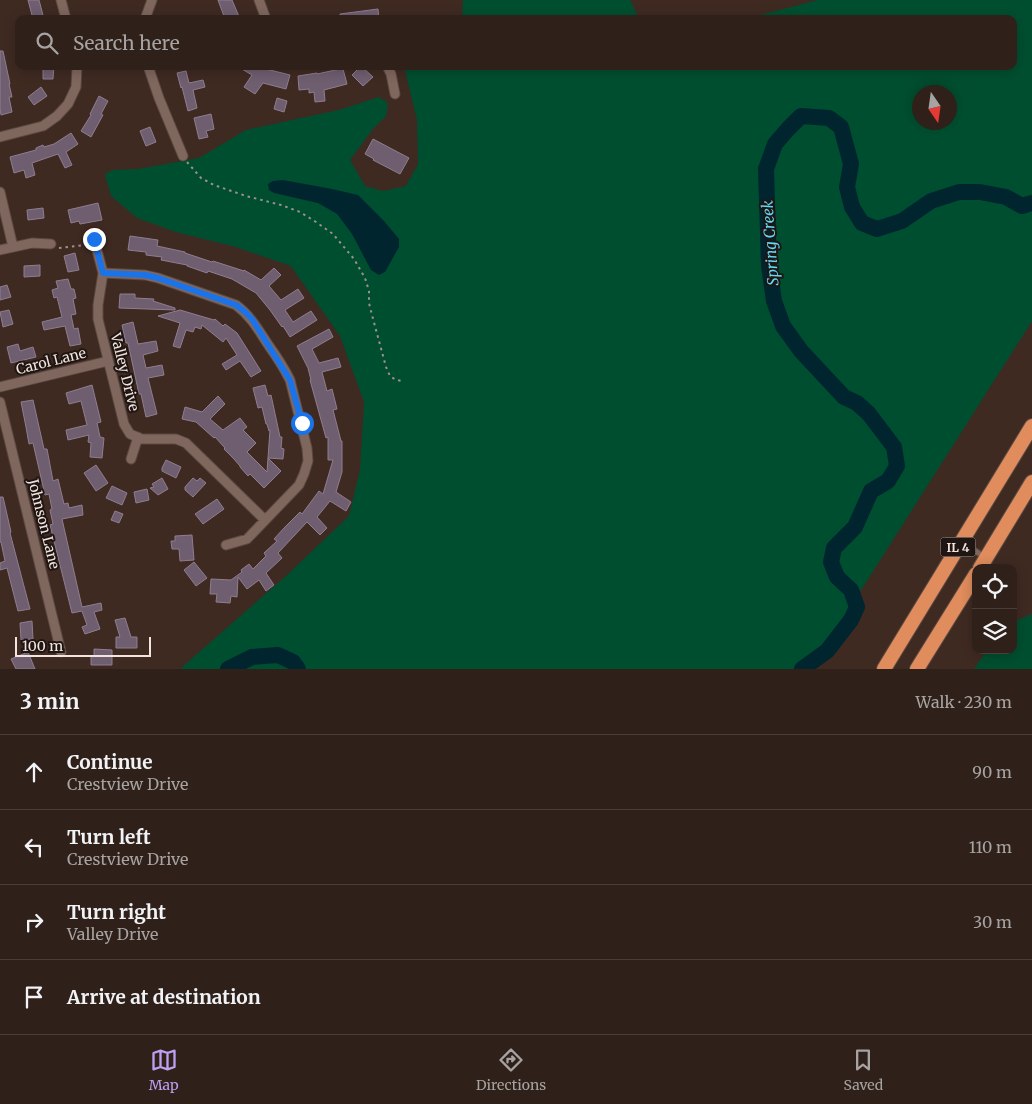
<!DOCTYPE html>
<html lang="en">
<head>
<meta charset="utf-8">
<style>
  body { margin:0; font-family:Merriweather,serif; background:#372823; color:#f1f3f6 }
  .controls { position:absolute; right:15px; bottom:15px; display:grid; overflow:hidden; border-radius:10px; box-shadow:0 2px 12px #0003 }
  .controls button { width:45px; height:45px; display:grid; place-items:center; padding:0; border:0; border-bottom:1px solid #4a3e39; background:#2f201a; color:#f1f3f6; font:25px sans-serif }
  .compass { position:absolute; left:912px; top:85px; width:45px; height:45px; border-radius:50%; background:#2f201a; box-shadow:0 2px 12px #0003; rotate:167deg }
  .scale { position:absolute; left:15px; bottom:12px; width:136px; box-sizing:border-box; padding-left:5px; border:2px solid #f2e4de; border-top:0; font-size:14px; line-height:18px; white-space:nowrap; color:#f2e4de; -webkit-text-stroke:4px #1f1512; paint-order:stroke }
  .stop { position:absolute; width:15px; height:15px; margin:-11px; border:4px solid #1a73e8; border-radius:50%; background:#fff }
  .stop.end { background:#1a73e8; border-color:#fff; box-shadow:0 1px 5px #0008 }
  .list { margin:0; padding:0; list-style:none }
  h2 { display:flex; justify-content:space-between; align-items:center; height:65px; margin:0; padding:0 20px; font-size:21px }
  h2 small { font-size:16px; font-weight:400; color:#a7a3a2 }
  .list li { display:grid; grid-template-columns:32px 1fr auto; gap:15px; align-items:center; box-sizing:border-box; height:75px; padding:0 20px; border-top:1px solid #4a3e39 }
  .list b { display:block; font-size:19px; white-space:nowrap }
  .list p { margin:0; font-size:16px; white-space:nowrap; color:#a7a3a2 }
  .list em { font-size:16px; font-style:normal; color:#a7a3a2 }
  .icon { flex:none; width:28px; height:28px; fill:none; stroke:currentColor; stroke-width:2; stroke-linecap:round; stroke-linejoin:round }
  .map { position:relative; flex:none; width:1032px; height:669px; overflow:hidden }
  .search { position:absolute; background:#2f201a; box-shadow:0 2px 12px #0003; left:15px; right:15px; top:15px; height:55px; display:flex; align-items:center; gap:12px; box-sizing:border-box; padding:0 18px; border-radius:10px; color:#a7a3a2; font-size:19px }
  .sheet { height:365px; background:#2f201a }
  nav { display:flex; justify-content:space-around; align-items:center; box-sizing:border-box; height:70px; border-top:1px solid #4a3e39; background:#2f201a; font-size:14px; color:#a7a3a2 }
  nav a { display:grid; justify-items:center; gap:2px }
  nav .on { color:#bca0f2 }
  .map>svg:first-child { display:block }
  .green { fill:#004e30; fill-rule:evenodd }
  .water { fill:#00252e }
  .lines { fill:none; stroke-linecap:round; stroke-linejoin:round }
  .river { stroke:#00252e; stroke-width:16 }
  .building { fill:#6f5e70; stroke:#8f7d90 }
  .service-casing { stroke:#5a4942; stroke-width:7 }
  .minor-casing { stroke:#5a4942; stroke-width:11 }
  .trunk-casing { stroke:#5a4942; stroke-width:16 }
  .path { stroke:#a08f88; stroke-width:2; stroke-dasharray:2.5 4; stroke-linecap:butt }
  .service { stroke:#80675d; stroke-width:4.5 }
  .minor { stroke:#80675d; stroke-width:9 }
  .trunk { stroke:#e08c5c; stroke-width:14 }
  .route { stroke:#1a73e8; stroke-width:6 }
  .labels { text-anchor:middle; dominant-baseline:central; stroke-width:4; stroke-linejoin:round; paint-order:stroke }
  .shield { fill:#1f1512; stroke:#b3a6a1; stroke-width:1 }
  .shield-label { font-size:12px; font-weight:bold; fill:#f2e4de }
  .street-label { font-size:14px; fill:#f2e4de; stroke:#1f1512 }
  .water-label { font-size:15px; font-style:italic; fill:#60d9f6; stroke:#1f1512 }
</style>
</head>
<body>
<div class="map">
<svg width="1032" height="669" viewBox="0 0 1032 669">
  <rect width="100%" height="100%" fill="#3f2a22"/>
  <!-- green -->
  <path class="green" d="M 463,0 L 630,0 L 639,19 L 462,19 Z
    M 818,0 L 1032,0 L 1032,321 L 811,669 L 180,669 L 287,575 L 349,516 L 360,470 L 364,402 L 340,336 L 291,266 L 236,247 L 176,232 L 137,218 L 111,196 L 105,174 L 112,170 L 138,169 L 199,158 L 246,130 L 339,110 L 379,97 L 388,103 L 386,116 L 372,130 L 350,160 L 365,186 L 383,191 L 406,186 L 418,164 L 417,120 L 404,66 L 1013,66 L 1013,19 L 745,19 ZM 920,92 L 950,92 L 950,122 L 920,122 Z
    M 1032,614 L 1032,669 L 974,669 L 987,650 L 1013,650 L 1013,622 Z"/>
  <!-- water -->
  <path class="water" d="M 283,180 L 332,189 L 358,195 L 384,221 L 399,239 L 399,247 L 385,272 L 379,275 L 371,270 L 352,234 L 337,214 L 318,203 L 274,193 L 269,190 L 268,184 L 273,181 Z"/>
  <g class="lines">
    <!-- river -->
    <path class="river" d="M 228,669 L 252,657 L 278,655 L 293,662 L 298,669
      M 802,669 L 827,651 L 851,620 L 857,607 L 851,590 L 837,577 L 831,562 L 834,548 L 855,527 L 871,491 L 888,481 L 897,466 L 894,447 L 869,414 L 857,403 L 844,397 L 801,351 L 783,326 L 774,301 L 769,266 L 766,169 L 775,144 L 788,129 L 801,116 L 829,118 L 841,127 L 851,164 L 847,187 L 852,207 L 862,223 L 877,229 L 902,221 L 931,201 L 959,192 L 980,192 L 1006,197 L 1022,206 L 1032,203"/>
  </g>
  <!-- building -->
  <path class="building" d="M 28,0 L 39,0 L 44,19 L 33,19 Z
    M 218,0 L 232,0 L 240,19 L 225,19 Z
    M 378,9 L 379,19 L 340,19 L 340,14 Z
    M 0,51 L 3,51 L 10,84 L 9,84 L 12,97 L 9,97 L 12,112 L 1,115 L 0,109 Z
    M 43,66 L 54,66 L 53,79 L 43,79 Z
    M 237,66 L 268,66 L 266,69 L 290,75 L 286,89 L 263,83 L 255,94 L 244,87 L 252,75 Z
    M 361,66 L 373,77 L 363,86 L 352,75 Z
    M 340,69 L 343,69 L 347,84 L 324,90 L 325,101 L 315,102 L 314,92 L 309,93 L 309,89 L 299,90 L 298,76 L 317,73 L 317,74 Z
    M 186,71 L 189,83 L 203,80 L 205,87 L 193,90 L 197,108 L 188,111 L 182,87 L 181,88 L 177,73 Z
    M 41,87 L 47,96 L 34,105 L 28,97 Z
    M 99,96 L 108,101 L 101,114 L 103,115 L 91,137 L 81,131 L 91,115 L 90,114 Z
    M 277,98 L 287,101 L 284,112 L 274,109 Z
    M 211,114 L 214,129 L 206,131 L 208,137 L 199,139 L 194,118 Z
    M 150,127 L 156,142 L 146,146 L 140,131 Z
    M 71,133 L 78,144 L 66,152 L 72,165 L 65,168 L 58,154 L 32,163 L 35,175 L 26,178 L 24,170 L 14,173 L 10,157 L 36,150 L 36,148 L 43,145 L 44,147 L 54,144 Z
    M 373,139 L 409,158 L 400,174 L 373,160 L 374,159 L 365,154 Z
    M 98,203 L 102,220 L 80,224 L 79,221 L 71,223 L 68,210 Z
    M 43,208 L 44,218 L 28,220 L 27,210 Z
    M 130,236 L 158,240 L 157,246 L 185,252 L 185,253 L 212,262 L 213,261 L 244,271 L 244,270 L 261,280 L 274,268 L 281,275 L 269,286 L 281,300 L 298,289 L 304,298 L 285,310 L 293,322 L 311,311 L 317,320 L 290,337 L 283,326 L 282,327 L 270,310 L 256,293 L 232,279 L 208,271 L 207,273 L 187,266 L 187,265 L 161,260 L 162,257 L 146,255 L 146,252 L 128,250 Z
    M 75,253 L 79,270 L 68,272 L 64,256 Z
    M 40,265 L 40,276 L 24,277 L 24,266 Z
    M 68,279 L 71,289 L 74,289 L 76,298 L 73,299 L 76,314 L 71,315 L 74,329 L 78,328 L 81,344 L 70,346 L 65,326 L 44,330 L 42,322 L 62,317 L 57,297 L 54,298 L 52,290 L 58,288 L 56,281 Z
    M 7,285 L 11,297 L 0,300 L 0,287 Z
    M 120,294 L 135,294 L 135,298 L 154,299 L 153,301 L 175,308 L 175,310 L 119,308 Z
    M 9,310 L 13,324 L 3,327 L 0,312 Z
    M 180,310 L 214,320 L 215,319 L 223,326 L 225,324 L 237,333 L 261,371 L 251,377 L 240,361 L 226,370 L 222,364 L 237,355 L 226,338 L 223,342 L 202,325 L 201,329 L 195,327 L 193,332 L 186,330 L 180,348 L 173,346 L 180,323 L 158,316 Z
    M 133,322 L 138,344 L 156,341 L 158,351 L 143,355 L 146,368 L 162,365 L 164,375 L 148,378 L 157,414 L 146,417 L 141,394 L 139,394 L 128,343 L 126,343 L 122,325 Z
    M 329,329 L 333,337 L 312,349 L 319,363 L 338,358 L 341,367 L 322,372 L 327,391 L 332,389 L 337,409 L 333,410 L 341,441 L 342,441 L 342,472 L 336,492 L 351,502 L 346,511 L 330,501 L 317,517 L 327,528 L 320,535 L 307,522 L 278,553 L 282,558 L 266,573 L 274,585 L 266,591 L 259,580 L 247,589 L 238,577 L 237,597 L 231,596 L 230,603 L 216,602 L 217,594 L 210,594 L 211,579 L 231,580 L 242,572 L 241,570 L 249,564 L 253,569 L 266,556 L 264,553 L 277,541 L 274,539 L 285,527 L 300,512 L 302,514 L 319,491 L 323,494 L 333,460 L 328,460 L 328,437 L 326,438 L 310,380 L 311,380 L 308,368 L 297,346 Z
    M 18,344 L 20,351 L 33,347 L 36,357 L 11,363 L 7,347 Z
    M 92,385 L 101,422 L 97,423 L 100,437 L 104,438 L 102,458 L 90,457 L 91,443 L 88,442 L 89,435 L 68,440 L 66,430 L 87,425 L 81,401 L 69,404 L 66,393 Z
    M 265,385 L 268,396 L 271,395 L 280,437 L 282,437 L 281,448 L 284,449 L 283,459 L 268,458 L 270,430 L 269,431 L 267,424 L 266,424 L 262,407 L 258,408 L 253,388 Z
    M 218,396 L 225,404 L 210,419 L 223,430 L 240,418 L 247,427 L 243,430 L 256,443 L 247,452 L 267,472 L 268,458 L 281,471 L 264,488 L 250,474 L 248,476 L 240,467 L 240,466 L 233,458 L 224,449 L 225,448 L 215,437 L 214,438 L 196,422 L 182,419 L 185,407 L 202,412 Z
    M 33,400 L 44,449 L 47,449 L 53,481 L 58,479 L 64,504 L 68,503 L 69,508 L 82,505 L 83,515 L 62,519 L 82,607 L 101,603 L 102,610 L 94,612 L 100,629 L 85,634 L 82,627 L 87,625 L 82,611 L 72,613 L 50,525 L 53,524 L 50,510 L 52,509 L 49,494 L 45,495 L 33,443 L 29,444 L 26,427 L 21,402 Z
    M 166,460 L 181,467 L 176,478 L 162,471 L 162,468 Z
    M 96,465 L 108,483 L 96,491 L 84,473 Z
    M 162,478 L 168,489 L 158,495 L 150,488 L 154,487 L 152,484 Z
    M 193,478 L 197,481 L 200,478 L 206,483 L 193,497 L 185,490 L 185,487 Z
    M 112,486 L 127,493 L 122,505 L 106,498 Z
    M 147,489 L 149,500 L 136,503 L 134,492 Z
    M 0,497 L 3,497 L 11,532 L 10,533 L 30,609 L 18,611 L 7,568 L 0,570 L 0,563 L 5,561 L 1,542 L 0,542 Z
    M 217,499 L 224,509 L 203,524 L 195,514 Z
    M 115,511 L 123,514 L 119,523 L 111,520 Z
    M 192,535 L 194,560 L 180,561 L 179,549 L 172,549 L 171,541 L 175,541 L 175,536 Z
    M 194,562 L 207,578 L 196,586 L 184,570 Z
    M 125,618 L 131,637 L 137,637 L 137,648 L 116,648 L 116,637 L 120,637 L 115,620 Z
    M 32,621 L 33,639 L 21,640 L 20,623 Z
    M 94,649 L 112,650 L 112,665 L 91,665 L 91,657 L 94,656 Z
    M 28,652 L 35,669 L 16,669 L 11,659 Z"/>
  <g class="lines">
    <defs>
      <path id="service" d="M 964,544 L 985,557"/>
      <path id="minor" d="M 61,0 L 66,19
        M 259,0 L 266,19
        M 145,19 L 152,0
        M 148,66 L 159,98 L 183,156
        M 387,66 L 391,74 L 395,94
        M 0,137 L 43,126 L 57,116 L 68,104 L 76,87 L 77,66
        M 0,192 L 13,247
        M 94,239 L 103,273 L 98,305 L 98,319 L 124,424 L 130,434 L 142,439 L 176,439 L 186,443 L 265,520
        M 0,250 L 32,243 L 51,244
        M 103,273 L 145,275 L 158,278 L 236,305 C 251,316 259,331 269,346 C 277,357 284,368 290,380 L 307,448 L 308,461 L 304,474 L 299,485 L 247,539 L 226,545
        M 0,387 L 108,361
        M 0,402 L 61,652
        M 131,459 L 138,437"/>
      <path id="trunk" d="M 980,568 L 1032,482
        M 884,669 L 1032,426
        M 917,669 L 976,574"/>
    </defs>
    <!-- service casing -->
    <use href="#service" class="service-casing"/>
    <!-- minor casing -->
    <use href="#minor" class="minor-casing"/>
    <!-- trunk casing -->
    <use href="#trunk" class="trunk-casing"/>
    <!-- path -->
    <path class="path" d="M 187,162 L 201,178 L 214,185 L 246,196 L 281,205 L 300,212 L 316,222 L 333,234 L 354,259 L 365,278 L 369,291 L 369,303 L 372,315 L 386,367 L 390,376 L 396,380 L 402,381
      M 59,248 L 86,245"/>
    <!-- service -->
    <use href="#service" class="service"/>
    <!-- minor -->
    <use href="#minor" class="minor"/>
    <!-- trunk -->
    <use href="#trunk" class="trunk"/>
  </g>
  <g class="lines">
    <!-- route -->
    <path class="route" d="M 94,239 L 103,273 L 145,275 L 158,278 L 236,305 L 244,311 L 252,319 L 290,380 L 302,423"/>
  </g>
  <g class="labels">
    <!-- shield labels -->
    <rect class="shield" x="940.5" y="537.5" width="35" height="19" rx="4"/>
    <g class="shield-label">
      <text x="958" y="547">IL 4</text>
    </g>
    <!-- street labels -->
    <g class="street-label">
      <text transform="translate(51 361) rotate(-14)">Carol Lane</text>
      <text transform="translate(125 372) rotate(76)">Valley Drive</text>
      <text transform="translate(44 524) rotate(76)">Johnson Lane</text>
    </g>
    <!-- water labels -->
    <g class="water-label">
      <text transform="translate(770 243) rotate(-94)">Spring Creek</text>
    </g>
  </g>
</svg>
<div class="controls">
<button><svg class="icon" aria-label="locate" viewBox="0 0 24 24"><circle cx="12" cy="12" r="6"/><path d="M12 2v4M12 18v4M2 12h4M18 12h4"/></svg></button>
<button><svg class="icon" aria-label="layers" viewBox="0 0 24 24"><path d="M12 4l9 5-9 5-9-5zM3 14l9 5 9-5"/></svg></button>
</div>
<svg class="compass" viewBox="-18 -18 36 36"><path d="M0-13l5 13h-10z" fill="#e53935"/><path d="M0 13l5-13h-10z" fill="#a7a3a2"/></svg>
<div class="scale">100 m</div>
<div class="stop" style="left:302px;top:423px"></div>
<div class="stop end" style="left:94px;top:239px"></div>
<div class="search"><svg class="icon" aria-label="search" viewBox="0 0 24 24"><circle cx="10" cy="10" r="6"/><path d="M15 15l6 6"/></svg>Search here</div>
</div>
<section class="sheet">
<h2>3 min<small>Walk · 230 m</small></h2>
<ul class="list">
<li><svg class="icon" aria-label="ahead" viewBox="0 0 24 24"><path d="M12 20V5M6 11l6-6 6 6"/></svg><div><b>Continue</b><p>Crestview Drive</p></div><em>90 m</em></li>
<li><svg class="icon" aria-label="left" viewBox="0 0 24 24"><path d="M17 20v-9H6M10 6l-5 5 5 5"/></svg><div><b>Turn left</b><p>Crestview Drive</p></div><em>110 m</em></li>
<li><svg class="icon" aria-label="right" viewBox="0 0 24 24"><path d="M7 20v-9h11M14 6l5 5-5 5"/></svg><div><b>Turn right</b><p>Valley Drive</p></div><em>30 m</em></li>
<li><svg class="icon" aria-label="arrive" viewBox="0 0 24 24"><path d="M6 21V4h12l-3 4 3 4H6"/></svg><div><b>Arrive at destination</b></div></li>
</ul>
</section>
<nav>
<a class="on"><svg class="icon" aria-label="map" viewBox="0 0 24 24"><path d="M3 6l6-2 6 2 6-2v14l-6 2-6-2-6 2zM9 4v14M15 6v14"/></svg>Map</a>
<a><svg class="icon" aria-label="directions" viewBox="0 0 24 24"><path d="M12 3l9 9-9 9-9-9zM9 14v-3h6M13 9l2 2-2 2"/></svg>Directions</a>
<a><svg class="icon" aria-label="saved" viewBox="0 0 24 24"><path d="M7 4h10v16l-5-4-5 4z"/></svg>Saved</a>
</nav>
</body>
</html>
